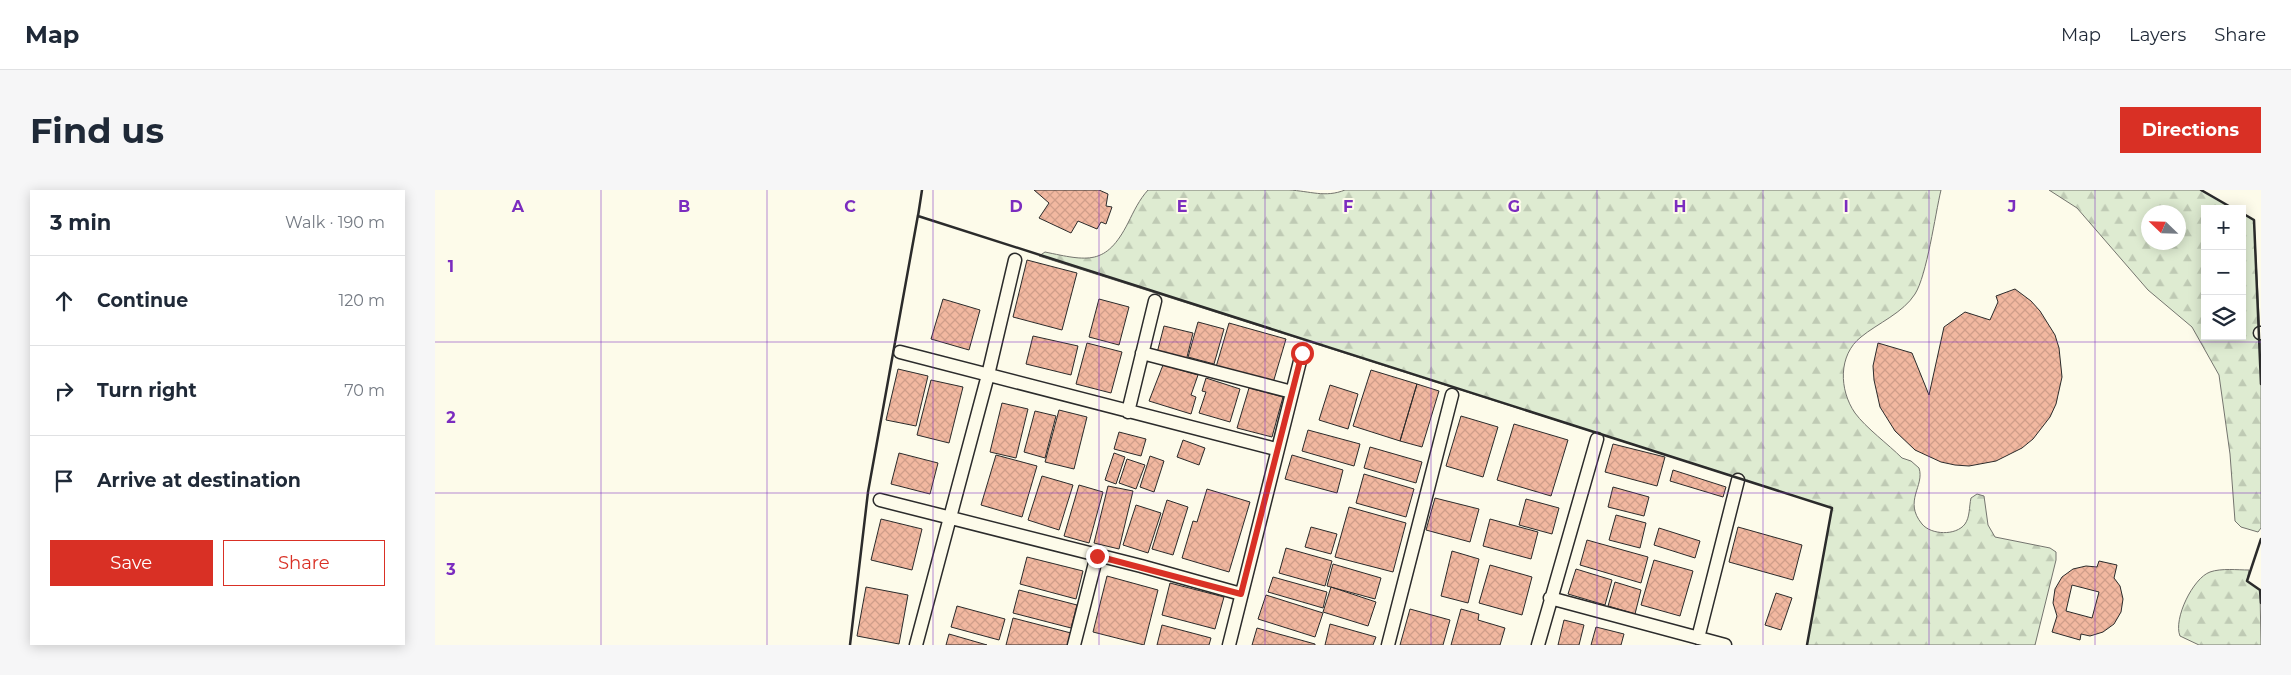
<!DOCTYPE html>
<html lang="en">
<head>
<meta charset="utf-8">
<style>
  body { margin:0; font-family:Montserrat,sans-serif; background:#f6f6f7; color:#1f2937 }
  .controls { position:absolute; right:15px; top:15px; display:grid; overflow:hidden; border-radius:0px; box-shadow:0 2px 12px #0003 }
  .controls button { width:45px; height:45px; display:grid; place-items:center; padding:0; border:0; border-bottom:1px solid #e0e1e3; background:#fff; color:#1f2937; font:25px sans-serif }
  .compass { position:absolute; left:1706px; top:15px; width:45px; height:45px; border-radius:50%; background:#fff; box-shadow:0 2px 12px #0003; rotate:293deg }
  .stop { position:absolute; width:15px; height:15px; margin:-11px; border:4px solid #d93025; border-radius:50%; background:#fff }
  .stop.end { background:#d93025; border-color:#fff; box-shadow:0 1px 5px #0008 }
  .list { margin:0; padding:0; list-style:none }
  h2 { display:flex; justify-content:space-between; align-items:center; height:65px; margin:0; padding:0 20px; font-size:21px }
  h2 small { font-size:16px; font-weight:400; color:#747a83 }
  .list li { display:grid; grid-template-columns:32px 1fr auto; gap:15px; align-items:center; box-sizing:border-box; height:90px; padding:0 20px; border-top:1px solid #e0e1e3 }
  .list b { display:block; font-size:19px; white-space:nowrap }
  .list em { font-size:16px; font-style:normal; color:#747a83 }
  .actions { display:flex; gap:10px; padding:15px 20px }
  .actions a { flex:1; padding:11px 0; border:1px solid #d93025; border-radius:0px; text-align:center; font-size:18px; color:#d93025 }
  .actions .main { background:#d93025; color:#fff }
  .icon { flex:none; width:28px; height:28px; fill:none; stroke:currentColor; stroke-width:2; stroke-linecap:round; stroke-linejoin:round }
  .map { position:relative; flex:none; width:1826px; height:455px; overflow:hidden; border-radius:0px }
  header { display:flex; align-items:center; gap:30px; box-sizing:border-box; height:70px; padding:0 25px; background:#fff; border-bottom:1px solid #e0e1e3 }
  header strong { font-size:24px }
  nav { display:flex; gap:28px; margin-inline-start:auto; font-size:18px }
  .intro { display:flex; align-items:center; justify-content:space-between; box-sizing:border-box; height:120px; padding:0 30px }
  h1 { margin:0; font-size:35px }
  .button { padding:12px 22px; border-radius:0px; background:#d93025; color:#fff; font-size:18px; font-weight:700 }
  main { display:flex; gap:30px; padding:0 30px }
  aside { flex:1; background:#fff; border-radius:0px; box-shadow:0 2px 12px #0003 }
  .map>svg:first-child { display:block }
  .forest { fill:url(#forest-firs); stroke:#74746e; fill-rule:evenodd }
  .building { fill:url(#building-cross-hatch); stroke:#2b2b2b; fill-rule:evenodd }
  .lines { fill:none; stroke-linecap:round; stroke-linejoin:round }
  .street-casing { stroke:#2b2b2b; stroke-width:15 }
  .street { stroke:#fdfbea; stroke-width:12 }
  .wall { stroke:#2b2b2b; stroke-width:2.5 }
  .route { stroke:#d93025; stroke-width:6 }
  .grid { fill:none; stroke:#7b2cbf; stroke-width:1; stroke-opacity:0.55 }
  .grid-label { font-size:16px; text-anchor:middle; font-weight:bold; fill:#7b2cbf; stroke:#fdfbea; stroke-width:4; stroke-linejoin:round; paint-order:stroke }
</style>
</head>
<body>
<header>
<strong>Map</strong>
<nav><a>Map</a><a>Layers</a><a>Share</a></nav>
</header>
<div class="intro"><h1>Find us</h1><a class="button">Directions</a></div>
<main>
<aside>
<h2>3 min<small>Walk · 190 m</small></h2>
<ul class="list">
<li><svg class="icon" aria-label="ahead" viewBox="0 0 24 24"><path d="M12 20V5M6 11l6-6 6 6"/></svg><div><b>Continue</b></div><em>120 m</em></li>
<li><svg class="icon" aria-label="right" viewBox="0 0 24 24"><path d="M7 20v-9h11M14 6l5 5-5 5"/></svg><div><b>Turn right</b></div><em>70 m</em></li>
<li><svg class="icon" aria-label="arrive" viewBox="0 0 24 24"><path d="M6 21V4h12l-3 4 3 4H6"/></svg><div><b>Arrive at destination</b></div></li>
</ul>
<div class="actions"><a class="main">Save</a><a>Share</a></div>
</aside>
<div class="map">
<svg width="1826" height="455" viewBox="0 0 1826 455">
  <defs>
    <pattern id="forest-firs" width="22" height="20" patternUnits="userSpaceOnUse" patternTransform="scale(1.25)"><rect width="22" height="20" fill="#deebd1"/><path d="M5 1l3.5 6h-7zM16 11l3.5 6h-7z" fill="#bfcab4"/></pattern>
    <pattern id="building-cross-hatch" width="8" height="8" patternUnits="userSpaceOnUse" patternTransform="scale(1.25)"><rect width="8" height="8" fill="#f2b8a0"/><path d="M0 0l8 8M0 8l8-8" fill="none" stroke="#d09e8a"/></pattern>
  </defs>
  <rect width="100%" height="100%" fill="#fdfbea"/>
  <!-- forest -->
  <path class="forest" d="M 713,0 C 760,0 808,0 854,0 C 875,1 890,8 910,0 L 1506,0 C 1500,25 1492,85 1480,104 C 1468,123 1443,133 1426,147 C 1403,165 1404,200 1420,223 C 1431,238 1453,254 1467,268 L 1476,271 L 1484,278 C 1490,296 1468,311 1487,334 C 1496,345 1521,346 1530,334 C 1535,327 1534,317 1536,308 L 1542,304 L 1549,306 L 1553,335 L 1560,347 L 1615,358 L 1621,362 L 1621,370 L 1600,455 L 1372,455 L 1397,318 L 604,66 L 610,62 C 653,71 671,76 693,33 C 699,21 704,10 713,0 Z
    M 1614,0 L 1766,0 L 1799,19 L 1770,19 L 1770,146 L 1807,146 L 1807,23 L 1819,30 L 1826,164 L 1826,338 L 1823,342 L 1806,337 L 1800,331 L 1795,264 L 1784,185 L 1757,137 L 1713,100 L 1642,18 ZM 1714,22 L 1744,22 L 1744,52 L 1714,52 Z
    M 1814,380 L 1812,391 L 1825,400 L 1826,455 L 1764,455 L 1745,446 C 1738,429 1758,388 1775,382 C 1786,378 1803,380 1814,380 Z"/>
  <!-- building -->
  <path class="building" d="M 599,0 L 664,0 L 673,4 L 671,16 L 677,17 L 671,34 L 666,32 L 662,39 L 643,31 L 636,43 L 604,28 L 614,13 Z
    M 592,70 L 642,83 L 627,140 L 578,127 Z
    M 1580,99 L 1596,111 L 1605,121 L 1620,145 L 1624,158 L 1627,187 L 1621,214 L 1615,227 L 1598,249 L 1587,258 L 1561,271 L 1534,276 L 1520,275 L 1506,272 L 1480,260 L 1460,241 L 1445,217 L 1439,190 L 1438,176 L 1443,153 L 1477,163 L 1494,205 L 1509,137 L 1530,122 L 1555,130 L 1563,112 L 1561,106 Z
    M 508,109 L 545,120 L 534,160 L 496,149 Z
    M 664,109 L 694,117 L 684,155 L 654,147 Z
    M 763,132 L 789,139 L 779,174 L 753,167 Z
    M 794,133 L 851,149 L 838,193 L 781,177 Z
    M 729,136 L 758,143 L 751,171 L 722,163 Z
    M 598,146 L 643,156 L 636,185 L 591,174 Z
    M 652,153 L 687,162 L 676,203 L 641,194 Z
    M 728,175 L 763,185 L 756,205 L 761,207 L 756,224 L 714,211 Z
    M 463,179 L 493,186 L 481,236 L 451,230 Z
    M 936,180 L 982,194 L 965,251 L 918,236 Z
    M 771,188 L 805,199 L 795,232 L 764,223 L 771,202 L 767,201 Z
    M 496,190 L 528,197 L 514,253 L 482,245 Z
    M 982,194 L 1004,201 L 987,257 L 965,251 Z
    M 895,195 L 923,204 L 913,239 L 884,230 Z
    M 814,198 L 848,207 L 837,247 L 802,238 Z
    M 567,213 L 593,219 L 581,268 L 555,262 Z
    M 624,220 L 652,227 L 639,279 L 610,272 Z
    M 600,221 L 621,226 L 610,268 L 589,262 Z
    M 1026,226 L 1063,237 L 1048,287 L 1011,276 Z
    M 1079,234 L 1133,250 L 1116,306 L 1062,290 Z
    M 873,240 L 925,254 L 919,276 L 867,261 Z
    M 684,242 L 711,249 L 706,266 L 679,259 Z
    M 748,250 L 770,258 L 764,275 L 742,267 Z
    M 1178,254 L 1230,267 L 1222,296 L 1170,282 Z
    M 935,257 L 987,272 L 981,293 L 929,278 Z
    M 464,263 L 503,273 L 495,304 L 456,294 Z
    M 679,263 L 690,267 L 681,294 L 670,290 Z
    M 561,265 L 602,276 L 587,327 L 546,315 Z
    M 857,265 L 908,280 L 902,303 L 850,289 Z
    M 715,266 L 729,271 L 719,302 L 705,297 Z
    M 692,269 L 710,275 L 701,299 L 684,293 Z
    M 1238,280 L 1291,297 L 1288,307 L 1235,291 Z
    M 929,284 L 979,299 L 971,327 L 921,313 Z
    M 607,286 L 638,295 L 624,340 L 593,330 Z
    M 644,295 L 668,302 L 654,353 L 629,346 Z
    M 673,296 L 698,301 L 684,359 L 659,353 Z
    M 1178,297 L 1214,307 L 1209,326 L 1173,317 Z
    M 772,299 L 815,312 L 794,382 L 747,368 L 758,331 L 762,332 Z
    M 1000,308 L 1044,319 L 1035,352 L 991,340 Z
    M 1091,309 L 1124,318 L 1117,344 L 1084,335 Z
    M 732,310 L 753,317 L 738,365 L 717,359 Z
    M 701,315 L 726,323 L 713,363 L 688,355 Z
    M 914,317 L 971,333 L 958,382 L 900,367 Z
    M 1181,325 L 1211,333 L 1205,358 L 1174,350 Z
    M 446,329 L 487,339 L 477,380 L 436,370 Z
    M 1055,329 L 1103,342 L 1096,369 L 1048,356 Z
    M 876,337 L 902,344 L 896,364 L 870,357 Z
    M 1303,337 L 1367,355 L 1358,390 L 1294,372 Z
    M 1224,338 L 1265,351 L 1260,368 L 1219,355 Z
    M 1152,350 L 1213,367 L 1206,393 L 1145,375 Z
    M 851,358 L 897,371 L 890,396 L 844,383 Z
    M 1017,361 L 1044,369 L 1033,413 L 1006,406 Z
    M 592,367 L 648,381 L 641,409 L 585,394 Z
    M 1219,370 L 1258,381 L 1245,426 L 1206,415 Z
    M 1664,371 L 1682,375 L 1679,388 L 1685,396 L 1688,409 L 1686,422 L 1679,434 L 1668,442 L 1655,446 L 1646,444 L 1645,450 L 1617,442 L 1622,426 L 1618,413 L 1620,399 L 1627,387 L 1638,379 L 1651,376 L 1662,377 ZM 1637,395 L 1664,402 L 1657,428 L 1631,421 Z
    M 898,374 L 946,388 L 940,409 L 892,396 Z
    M 1055,375 L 1097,387 L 1087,425 L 1044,413 Z
    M 1141,379 L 1177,390 L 1170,415 L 1133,404 Z
    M 672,386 L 723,400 L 709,455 L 658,442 Z
    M 838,387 L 892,402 L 888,418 L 833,402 Z
    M 1180,392 L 1206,400 L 1200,424 L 1173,416 Z
    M 735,393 L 789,407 L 780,439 L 727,425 Z
    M 431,397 L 473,405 L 464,454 L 422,446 Z
    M 896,397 L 941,412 L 933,436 L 888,422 Z
    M 584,400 L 642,415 L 636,438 L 578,423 Z
    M 1341,403 L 1357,408 L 1346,440 L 1330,435 Z
    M 831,405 L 888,423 L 880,447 L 823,429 Z
    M 522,416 L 570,429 L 564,450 L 516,437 Z
    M 975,419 L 1015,430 L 1008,455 L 965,455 Z
    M 1026,419 L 1044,424 L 1043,430 L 1070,438 L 1065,455 L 1016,455 Z
    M 578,428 L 636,443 L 633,455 L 571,455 Z
    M 1129,430 L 1149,435 L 1144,455 L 1123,455 Z
    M 895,434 L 941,447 L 938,455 L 890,455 Z
    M 727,435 L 776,448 L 774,455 L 722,455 Z
    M 1161,437 L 1189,444 L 1186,455 L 1156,455 Z
    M 822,438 L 880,454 L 880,455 L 817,455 Z
    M 514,444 L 552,455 L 511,455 Z"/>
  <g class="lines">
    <defs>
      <path id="street" d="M 1825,143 L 1826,143
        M 465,162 L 841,259
        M 707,163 L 857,202
        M 693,222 L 720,111
        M 445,310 L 706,376 L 806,404
        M 1115,408 L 1290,455
        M 1263,448 L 1303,290
        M 481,455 L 553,185 L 580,70
        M 639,455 L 662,365
        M 794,455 L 867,163
        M 953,455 L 1017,205
        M 1103,455 L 1162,249"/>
    </defs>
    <!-- street casing -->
    <use href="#street" class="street-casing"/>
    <!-- street -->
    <use href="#street" class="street"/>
    <!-- wall -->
    <path class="wall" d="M 487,0 L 483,26 L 1397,318 L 1372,455
      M 1766,0 L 1799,19
      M 1807,23 L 1819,30 L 1826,194
      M 1826,349 L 1812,391 L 1825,400 L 1826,413
      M 415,455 L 433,302 L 483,25"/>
  </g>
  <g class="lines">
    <!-- route -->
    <path class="route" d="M 662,366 L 806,404 L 867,163"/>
  </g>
  <!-- grid -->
  <path class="grid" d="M 166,0 L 166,455M 332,0 L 332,455M 498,0 L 498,455M 664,0 L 664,455M 830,0 L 830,455M 996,0 L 996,455M 1162,0 L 1162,455M 1328,0 L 1328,455M 1494,0 L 1494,455M 1660,0 L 1660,455M 0,152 L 1826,152M 0,303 L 1826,303"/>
  <g class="grid-label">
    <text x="83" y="22">A</text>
    <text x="249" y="22">B</text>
    <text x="415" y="22">C</text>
    <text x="581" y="22">D</text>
    <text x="747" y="22">E</text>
    <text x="913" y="22">F</text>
    <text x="1079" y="22">G</text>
    <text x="1245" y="22">H</text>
    <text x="1411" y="22">I</text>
    <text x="1577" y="22">J</text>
    <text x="16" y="82">1</text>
    <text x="16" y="233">2</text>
    <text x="16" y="385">3</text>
  </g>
</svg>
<div class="controls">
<button>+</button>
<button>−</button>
<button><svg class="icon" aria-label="layers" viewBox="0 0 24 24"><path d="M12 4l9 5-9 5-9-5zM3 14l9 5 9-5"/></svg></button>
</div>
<svg class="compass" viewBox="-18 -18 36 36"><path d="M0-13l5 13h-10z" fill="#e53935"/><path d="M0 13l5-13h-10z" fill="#747a83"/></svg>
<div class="stop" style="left:867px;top:163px"></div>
<div class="stop end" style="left:662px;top:366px"></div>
</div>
</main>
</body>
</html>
